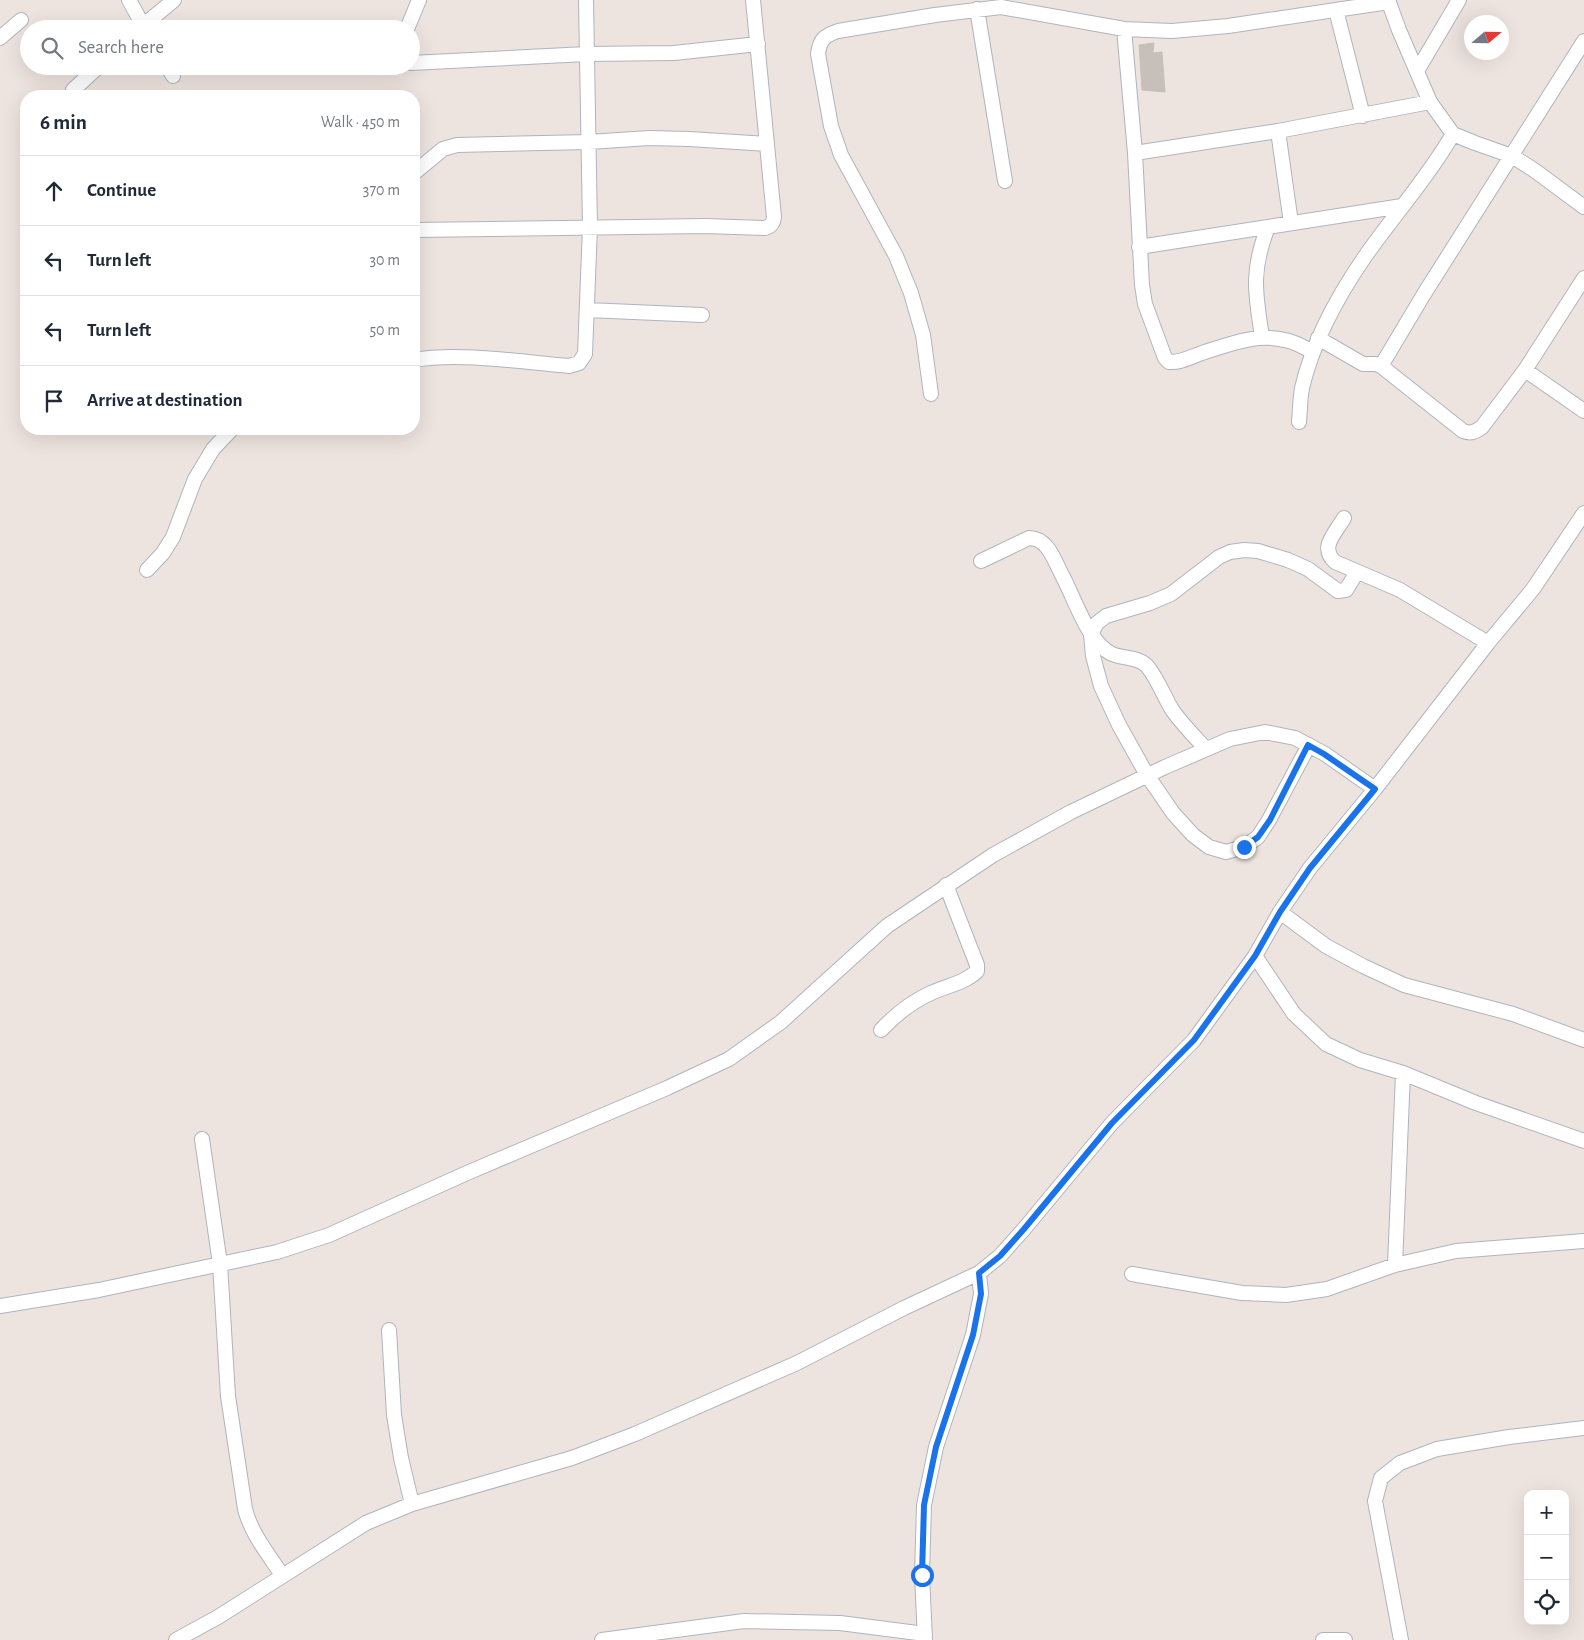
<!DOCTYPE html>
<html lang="en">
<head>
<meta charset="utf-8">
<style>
  body { margin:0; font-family:"Alegreya Sans",sans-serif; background:#f6f6f7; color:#1f2937 }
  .controls { position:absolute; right:15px; bottom:15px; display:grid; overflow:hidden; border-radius:10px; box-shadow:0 5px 20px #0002 }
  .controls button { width:45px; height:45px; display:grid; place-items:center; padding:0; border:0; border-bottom:1px solid #e0e1e3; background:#fff; color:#1f2937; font:25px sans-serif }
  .compass { position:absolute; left:1464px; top:15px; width:45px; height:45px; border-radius:50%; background:#fff; box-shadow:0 5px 20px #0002; rotate:70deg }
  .stop { position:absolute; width:15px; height:15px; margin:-11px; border:4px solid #1a73e8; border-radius:50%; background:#fff }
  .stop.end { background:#1a73e8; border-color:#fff; box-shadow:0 1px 5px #0008 }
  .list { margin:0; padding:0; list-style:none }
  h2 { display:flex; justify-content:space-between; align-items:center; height:65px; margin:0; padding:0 20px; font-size:21px }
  h2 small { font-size:16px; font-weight:400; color:#747a83 }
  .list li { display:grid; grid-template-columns:32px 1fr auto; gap:15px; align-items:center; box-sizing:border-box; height:70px; padding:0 20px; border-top:1px solid #e0e1e3 }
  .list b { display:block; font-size:19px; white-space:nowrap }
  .list em { font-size:16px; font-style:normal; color:#747a83 }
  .icon { flex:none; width:28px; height:28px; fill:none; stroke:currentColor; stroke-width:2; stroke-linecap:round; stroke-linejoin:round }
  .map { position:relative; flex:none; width:1584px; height:1640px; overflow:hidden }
  .search { position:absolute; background:#fff; box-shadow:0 5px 20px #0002; left:20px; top:20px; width:400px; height:55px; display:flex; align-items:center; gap:12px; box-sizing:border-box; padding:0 18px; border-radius:28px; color:#747a83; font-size:19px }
  .panel { position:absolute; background:#fff; box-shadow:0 5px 20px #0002; left:20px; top:90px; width:400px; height:345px; border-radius:20px }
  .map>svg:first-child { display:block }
  .building { fill:#c6bfba; stroke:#cabfb8 }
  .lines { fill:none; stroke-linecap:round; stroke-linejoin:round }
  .minor-casing { stroke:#afb4bc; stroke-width:16 }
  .minor { stroke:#fff; stroke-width:14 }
  .route { stroke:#1a73e8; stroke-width:6 }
</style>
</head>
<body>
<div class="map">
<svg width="1584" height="1640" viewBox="0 0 1584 1640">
  <rect width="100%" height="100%" fill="#eee4df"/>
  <!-- building -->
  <path class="building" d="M 1154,43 L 1153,53 L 1162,52 L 1165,92 L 1142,90 L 1139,45 Z"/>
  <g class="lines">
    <defs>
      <path id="minor" d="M 129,0 L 145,29
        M 1388,0 L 1399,30 L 1430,102 L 1453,134 L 1475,143 L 1512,156 L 1534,170 L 1584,207
        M 977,9 L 1005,181
        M 1336,10 L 1363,116
        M 139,29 L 174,0
        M 407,29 L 419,0
        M 1124,29 L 1135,153 L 1142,285 L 1145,304 L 1165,358 L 1169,362 C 1180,363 1191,357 1202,353 C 1230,344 1259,332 1289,341 C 1297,343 1305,348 1313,352
        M 0,38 L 21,20
        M 411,63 L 586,54 L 674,53 L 758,44
        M 167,66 L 173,76
        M 1417,71 L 1459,0
        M 73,90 L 99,66
        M 1278,131 L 1291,223
        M 1135,153 L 1278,131 L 1430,102
        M 414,173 L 443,149 L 457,145 L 589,142 L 649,138 L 689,139 L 767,144
        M 414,230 L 705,226 L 765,228 C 771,226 773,224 774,217 L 753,0
        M 1139,247 L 1402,206
        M 1584,278 L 1525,370 L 1584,411
        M 587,310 L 702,315
        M 1262,337 C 1255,292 1251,270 1268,227
        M 1318,338 L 1363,364 L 1376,364 L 1381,366 L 1463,431 C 1471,434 1475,432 1482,427 L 1525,370
        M 414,360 C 459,352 522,362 569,366 L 579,363 L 585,354 L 590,227 L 586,0
        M 1381,366 L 1424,294 L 1584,41
        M 931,394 L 923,335 L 911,293 L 896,256 L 841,155 L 831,126 L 818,54 C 820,39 824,36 838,31 L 935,15 L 1001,7 L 1124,29 L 1172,31 L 1228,26 L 1389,2
        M 1299,422 C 1300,411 1300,399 1302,388 C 1313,341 1339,294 1366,255 C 1395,214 1428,177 1453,134
        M 1344,518 C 1335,534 1319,547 1335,562 L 1400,590 L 1488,643
        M 981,561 L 1029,538 C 1048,538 1054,560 1062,575 C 1075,599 1087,640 1110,653 C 1121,659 1136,656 1146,665 C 1156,675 1165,699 1173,711 C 1183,725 1195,737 1206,749
        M 147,570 L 163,553 L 173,537 L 195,479 L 213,449 L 232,429
        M 1309,745 L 1269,820 L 1258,837 L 1244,847 L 1226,852 L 1209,847 L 1193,835 L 1173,813 L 1147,775 L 1119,725 L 1101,686 L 1093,656 L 1091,634 L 1097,623 L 1106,616 L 1150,603 L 1171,594 L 1219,557 L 1230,552 L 1244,550 L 1258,551 L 1288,560 L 1308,569 L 1338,591 L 1346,590 L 1357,572
        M 1280,912 L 1326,946 L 1363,966 L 1404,985 L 1513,1014 L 1584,1040
        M 1255,956 L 1294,1014 L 1326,1044 L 1360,1060 L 1403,1073 L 1476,1103 L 1584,1141
        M 881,1030 C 896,1014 911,1002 931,993 C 946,986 965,983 977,971 L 977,965 L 946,885
        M 202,1139 L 220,1264 L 228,1396 L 245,1509 C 251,1533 268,1554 282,1575
        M 1395,1265 L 1403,1073
        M 1132,1274 L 1242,1293 L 1286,1295 L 1327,1289 L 1395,1265 L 1456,1251 L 1584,1241
        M 0,1306 L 99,1290 L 277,1252 L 329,1235 L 467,1173 L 667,1088 L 729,1059 L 781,1022 L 887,926 L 993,855 L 1071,812 L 1165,767 L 1230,739 L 1265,732 L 1295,738 L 1325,754 L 1375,789
        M 389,1330 L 394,1415 L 401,1458 L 412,1504
        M 176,1640 L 218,1617 L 366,1523 L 412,1504 L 572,1458 L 635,1434 L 797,1363 L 904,1308 L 979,1273 L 1000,1256 L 1024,1229 L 1112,1123 L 1194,1040 L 1255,956 L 1280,912 L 1310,868 L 1375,789 L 1488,643 L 1533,589 L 1584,513
        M 602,1640 L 744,1621 L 840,1623 L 925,1634
        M 925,1640 L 922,1575 L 924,1505 L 936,1447 L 973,1335 L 981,1294 L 979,1273
        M 1323,1640 L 1345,1640
        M 1401,1640 L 1375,1501 L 1381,1478 L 1400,1463 L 1437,1449 L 1509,1437 L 1584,1428"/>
    </defs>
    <!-- minor casing -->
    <use href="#minor" class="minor-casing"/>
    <!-- minor -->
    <use href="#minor" class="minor"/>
  </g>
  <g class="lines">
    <!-- route -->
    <path class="route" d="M 922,1575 L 924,1505 L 936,1447 L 973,1335 L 981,1294 L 979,1273 L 1000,1256 L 1024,1229 L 1112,1123 L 1194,1040 L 1255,956 L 1280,912 L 1310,868 L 1375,789 L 1324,754 L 1308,745 L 1270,820 L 1258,837 L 1244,847"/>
  </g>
</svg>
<div class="controls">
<button>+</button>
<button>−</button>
<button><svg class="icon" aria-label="locate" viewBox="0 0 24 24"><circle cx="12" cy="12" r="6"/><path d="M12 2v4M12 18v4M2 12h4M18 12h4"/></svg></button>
</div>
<svg class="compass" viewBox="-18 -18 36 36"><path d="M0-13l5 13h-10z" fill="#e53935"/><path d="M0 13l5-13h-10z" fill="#747a83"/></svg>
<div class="stop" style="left:922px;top:1575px"></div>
<div class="stop end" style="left:1244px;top:847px"></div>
<div class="search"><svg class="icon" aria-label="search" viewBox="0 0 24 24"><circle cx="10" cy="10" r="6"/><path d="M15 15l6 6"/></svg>Search here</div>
<section class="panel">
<h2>6 min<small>Walk · 450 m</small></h2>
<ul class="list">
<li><svg class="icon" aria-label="ahead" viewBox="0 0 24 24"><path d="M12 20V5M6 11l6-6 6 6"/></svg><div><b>Continue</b></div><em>370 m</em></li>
<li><svg class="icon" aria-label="left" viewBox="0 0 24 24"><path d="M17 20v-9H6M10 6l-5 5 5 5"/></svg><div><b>Turn left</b></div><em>30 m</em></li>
<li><svg class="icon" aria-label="left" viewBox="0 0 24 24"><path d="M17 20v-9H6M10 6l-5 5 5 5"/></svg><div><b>Turn left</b></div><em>50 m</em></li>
<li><svg class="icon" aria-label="arrive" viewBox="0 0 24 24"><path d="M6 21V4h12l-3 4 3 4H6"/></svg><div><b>Arrive at destination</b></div></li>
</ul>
</section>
</div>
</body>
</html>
